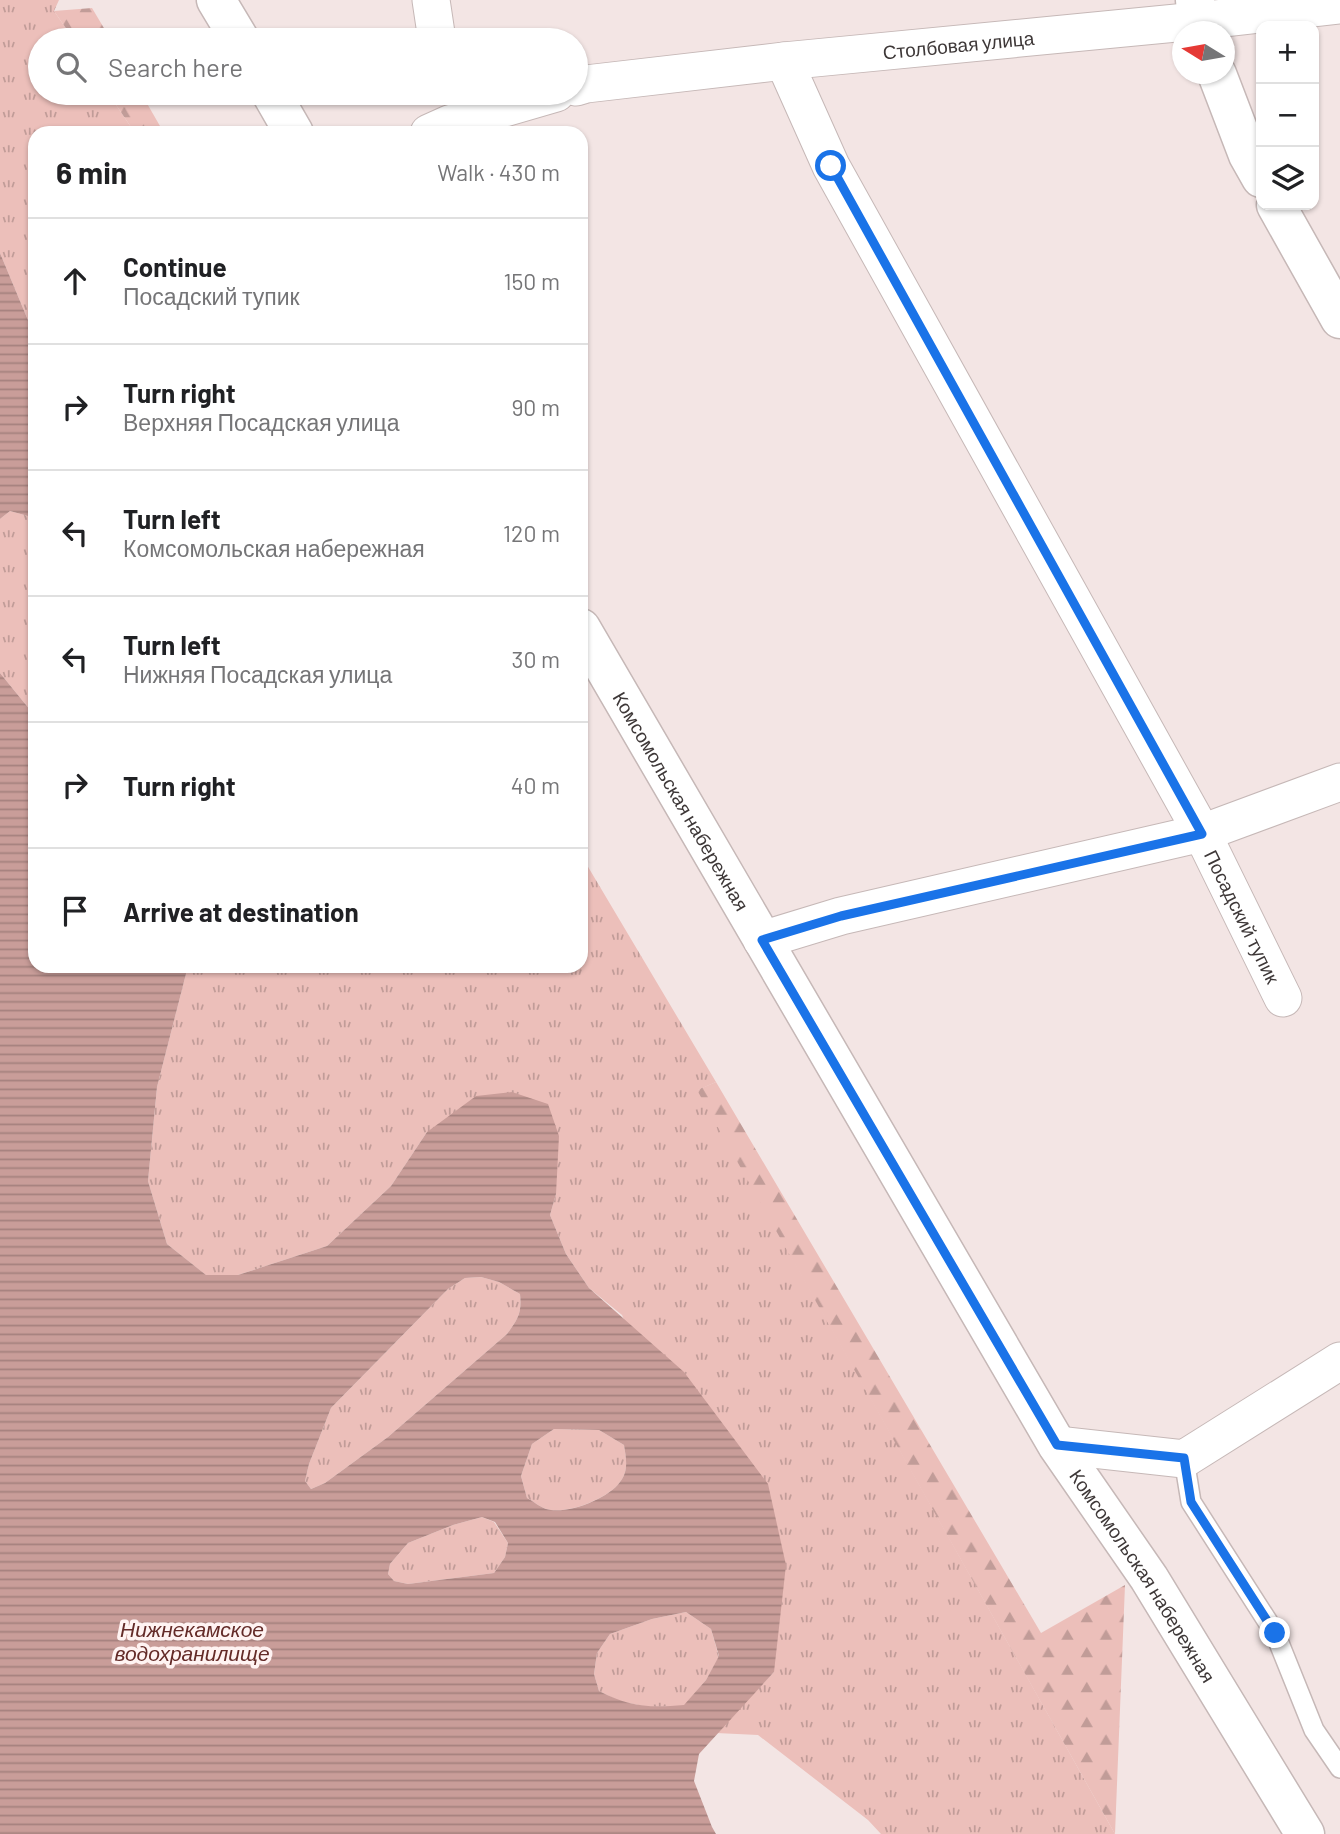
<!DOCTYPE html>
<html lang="en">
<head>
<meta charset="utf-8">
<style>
  body { margin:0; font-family:Barlow,sans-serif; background:#f2f2f2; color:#202124 }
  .controls { position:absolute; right:21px; top:21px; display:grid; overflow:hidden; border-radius:14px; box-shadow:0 2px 5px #0004 }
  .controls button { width:63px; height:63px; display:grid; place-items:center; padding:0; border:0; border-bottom:2px solid #e0e0e0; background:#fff; color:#202124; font:35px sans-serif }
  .compass { position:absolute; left:1172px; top:21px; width:63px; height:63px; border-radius:50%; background:#fff; box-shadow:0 2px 5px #0004; rotate:281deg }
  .stop { position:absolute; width:21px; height:21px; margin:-16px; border:5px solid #1a73e8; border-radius:50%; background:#fff }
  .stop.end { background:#1a73e8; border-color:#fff; box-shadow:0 2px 7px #0008 }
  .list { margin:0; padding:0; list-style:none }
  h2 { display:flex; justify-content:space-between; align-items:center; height:91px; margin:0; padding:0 28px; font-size:30px }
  h2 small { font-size:23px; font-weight:400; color:#757577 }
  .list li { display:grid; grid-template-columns:46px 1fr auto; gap:21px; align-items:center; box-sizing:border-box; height:126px; padding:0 28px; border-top:2px solid #e0e0e0 }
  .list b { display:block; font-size:26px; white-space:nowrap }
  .list p { margin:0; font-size:23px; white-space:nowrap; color:#757577 }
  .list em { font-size:23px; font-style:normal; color:#757577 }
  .icon { flex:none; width:38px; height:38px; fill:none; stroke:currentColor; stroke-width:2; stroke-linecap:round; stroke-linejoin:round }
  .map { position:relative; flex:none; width:1340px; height:1834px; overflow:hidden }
  .search { position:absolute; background:#fff; box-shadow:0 2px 5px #0004; left:28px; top:28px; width:560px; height:77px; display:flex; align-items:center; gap:18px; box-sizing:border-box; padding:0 24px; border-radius:38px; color:#757577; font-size:26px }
  .panel { position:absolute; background:#fff; box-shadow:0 2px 5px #0004; left:28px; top:126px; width:560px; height:847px; border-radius:21px }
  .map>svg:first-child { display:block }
  .grass { fill:url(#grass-tufts) }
  .forest { fill:url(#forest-firs) }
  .water { fill:url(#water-rules); fill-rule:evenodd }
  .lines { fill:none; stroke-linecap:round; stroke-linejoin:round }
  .service-casing { stroke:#c6b8b7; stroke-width:22 }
  .minor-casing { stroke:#c6b8b7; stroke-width:39 }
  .tertiary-casing { stroke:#c6b8b7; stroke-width:41 }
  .service { stroke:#fff; stroke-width:19 }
  .minor { stroke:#fff; stroke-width:37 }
  .tertiary { stroke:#fff; stroke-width:38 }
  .route { stroke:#1a73e8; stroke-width:9 }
  .labels { text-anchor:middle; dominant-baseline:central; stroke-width:7; stroke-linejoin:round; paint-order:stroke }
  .street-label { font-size:19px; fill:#3e3838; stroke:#fff3f2 }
  .water-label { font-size:21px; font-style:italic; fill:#642b28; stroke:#fff3f2 }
</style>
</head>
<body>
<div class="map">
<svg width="1340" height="1834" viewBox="0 0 1340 1834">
  <defs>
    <pattern id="grass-tufts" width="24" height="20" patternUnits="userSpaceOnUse" patternTransform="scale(1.75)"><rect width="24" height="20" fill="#ecbfba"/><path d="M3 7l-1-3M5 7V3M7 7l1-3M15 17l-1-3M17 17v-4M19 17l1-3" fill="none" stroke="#c19c98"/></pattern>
    <pattern id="forest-firs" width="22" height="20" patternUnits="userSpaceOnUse" patternTransform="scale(1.75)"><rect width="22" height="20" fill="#ecbfba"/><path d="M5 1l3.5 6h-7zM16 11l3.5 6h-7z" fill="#c19c98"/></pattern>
    <pattern id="water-rules" width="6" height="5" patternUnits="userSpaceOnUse" patternTransform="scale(1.75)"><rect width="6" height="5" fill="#c99d99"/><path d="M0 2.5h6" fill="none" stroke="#a5817e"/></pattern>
  </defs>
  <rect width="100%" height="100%" fill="#f3e5e4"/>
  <!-- grass -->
  <path class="grass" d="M 0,0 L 59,0 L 54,11 L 74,40 L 40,40 L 40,93 L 108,93 L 135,133 L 35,133 L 35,337 L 0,253 Z
    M 10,511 L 35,518 L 35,716 L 0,673 L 0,519 Z
    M 581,855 L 716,1082 L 698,1090 L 1115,1834 L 881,1834 L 868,1820 L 758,1735 L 716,1733 L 774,1672 L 622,1315 L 589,1288 L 566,1254 L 550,1215 L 556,1194 L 427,1132 L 391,1186 L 327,1246 L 238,1275 L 207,1276 L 167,1244 L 148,1181 L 157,1087 L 188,966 L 581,966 Z
    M 481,1277 L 499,1282 L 520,1294 C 522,1313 518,1319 507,1334 L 388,1437 L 325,1483 L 311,1489 L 305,1481 L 309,1464 L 331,1408 L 448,1289 L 465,1278 Z
    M 554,1429 L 599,1430 L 624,1445 C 626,1458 629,1471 620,1482 C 608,1499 566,1515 546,1509 C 540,1507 533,1501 527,1498 L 521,1476 L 532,1444 Z
    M 482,1517 L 494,1522 L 508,1543 L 505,1557 L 494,1573 L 408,1584 L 394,1581 L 388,1574 L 390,1564 L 408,1543 L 453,1525 Z
    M 686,1612 L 711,1629 L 719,1657 L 706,1680 L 684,1706 L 648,1707 L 619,1701 L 599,1691 L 594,1674 L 597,1653 L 610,1634 L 652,1619 Z"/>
  <!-- forest -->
  <path class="forest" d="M 92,8 L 111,40 L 74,40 L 54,11 Z
    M 108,93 L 141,93 L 164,133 L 135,133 Z
    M 716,1082 L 1041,1633 L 1125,1585 L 1115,1834 L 697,1090 Z"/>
  <!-- water -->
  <path class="water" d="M 0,253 L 35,337 L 35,518 L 10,511 L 0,519 Z
    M 0,673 L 35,716 L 35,966 L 188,966 L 157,1087 L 148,1181 L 167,1244 L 206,1275 L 238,1275 L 327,1246 L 391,1186 L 427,1132 L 476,1096 L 512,1092 L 548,1104 L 559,1136 L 556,1194 L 550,1215 L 566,1254 L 589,1288 L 684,1372 L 768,1484 L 786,1565 L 774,1672 L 699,1754 L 694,1781 L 712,1827 L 716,1834 L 0,1834 ZM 481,1277 L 499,1282 L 520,1294 C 522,1313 518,1319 507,1334 L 388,1437 L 325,1483 L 311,1489 L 305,1481 L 309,1464 L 331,1408 L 448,1289 L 465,1278 ZM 554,1429 L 599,1430 L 624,1445 C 626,1458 629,1471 620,1482 C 608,1499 567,1515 546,1509 C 540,1507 533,1501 527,1498 L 521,1476 L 532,1444 ZM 482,1517 L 495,1522 L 508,1543 L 505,1557 L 494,1573 L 408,1584 L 394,1581 L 388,1574 L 390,1564 L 408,1543 L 453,1525 ZM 686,1612 L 711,1629 L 719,1656 L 706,1680 L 684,1705 C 649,1708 630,1707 599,1691 L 594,1674 L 597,1653 L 610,1634 L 652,1619 Z"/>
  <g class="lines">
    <defs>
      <path id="service" d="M 1184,1459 L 1191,1502 L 1275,1633 L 1314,1730 L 1340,1768"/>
      <g id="minor">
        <path d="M 431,0 L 437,40"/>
        <path id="s1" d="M 784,61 L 831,166 L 1202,833 L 1283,998"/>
        <path id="s2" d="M 576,87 L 586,84 L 784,61 L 1197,21 L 1340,5"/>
        <path d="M 429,133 L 449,124 L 556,93"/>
        <path d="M 762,940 L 841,916 L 1202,833 L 1340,782"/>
        <path d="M 1057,1445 L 1184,1459 L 1340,1361"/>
      </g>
      <g id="tertiary">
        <path d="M 216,0 L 240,40"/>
        <path d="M 1195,0 L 1197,21 L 1201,32"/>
        <path d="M 1217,74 L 1248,155 L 1261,178"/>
        <path d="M 271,93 L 294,133"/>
        <path d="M 1276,205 L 1340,319"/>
        <path id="s3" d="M 581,628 L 1057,1445 L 1149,1578 L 1305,1834"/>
      </g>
    </defs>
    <!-- service casing -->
    <use href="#service" class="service-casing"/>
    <!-- minor casing -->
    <use href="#minor" class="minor-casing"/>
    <!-- tertiary casing -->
    <use href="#tertiary" class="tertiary-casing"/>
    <!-- service -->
    <use href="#service" class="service"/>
    <!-- minor -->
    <use href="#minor" class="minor"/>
    <!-- tertiary -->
    <use href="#tertiary" class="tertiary"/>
  </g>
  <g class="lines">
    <!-- route -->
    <path class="route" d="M 831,166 L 1202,834 L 841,916 L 762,940 L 1057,1445 L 1184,1458 L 1191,1502 L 1275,1633"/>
  </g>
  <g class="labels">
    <!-- street labels -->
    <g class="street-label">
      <text stroke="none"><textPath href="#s2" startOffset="385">Столбовая улица</textPath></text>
      <text stroke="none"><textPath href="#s3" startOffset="200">Комсомольская набережная</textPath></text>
      <text stroke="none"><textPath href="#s1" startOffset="971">Посадский тупик</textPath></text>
      <text stroke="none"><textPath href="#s3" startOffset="1102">Комсомольская набережная</textPath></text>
    </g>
    <!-- water labels -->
    <g class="water-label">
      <text x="192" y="1628">Нижнекамское<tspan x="192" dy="24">водохранилище</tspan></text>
    </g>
  </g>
</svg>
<div class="controls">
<button>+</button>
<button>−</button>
<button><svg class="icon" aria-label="layers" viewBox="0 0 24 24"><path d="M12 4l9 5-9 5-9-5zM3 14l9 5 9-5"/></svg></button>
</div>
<svg class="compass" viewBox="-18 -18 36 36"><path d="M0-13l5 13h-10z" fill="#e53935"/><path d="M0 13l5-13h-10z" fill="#757577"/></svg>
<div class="stop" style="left:831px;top:166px"></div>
<div class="stop end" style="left:1275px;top:1633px"></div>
<div class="search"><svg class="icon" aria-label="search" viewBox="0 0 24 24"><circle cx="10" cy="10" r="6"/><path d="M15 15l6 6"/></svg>Search here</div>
<section class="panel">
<h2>6 min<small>Walk · 430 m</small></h2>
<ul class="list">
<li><svg class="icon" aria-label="ahead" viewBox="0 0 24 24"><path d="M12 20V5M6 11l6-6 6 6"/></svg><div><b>Continue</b><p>Посадский тупик</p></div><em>150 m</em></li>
<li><svg class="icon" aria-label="right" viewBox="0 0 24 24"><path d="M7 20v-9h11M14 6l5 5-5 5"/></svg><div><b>Turn right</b><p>Верхняя Посадская улица</p></div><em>90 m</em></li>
<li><svg class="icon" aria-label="left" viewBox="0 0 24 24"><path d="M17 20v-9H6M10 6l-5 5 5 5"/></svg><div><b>Turn left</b><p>Комсомольская набережная</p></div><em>120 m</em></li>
<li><svg class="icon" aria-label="left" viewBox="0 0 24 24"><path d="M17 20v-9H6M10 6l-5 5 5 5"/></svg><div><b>Turn left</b><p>Нижняя Посадская улица</p></div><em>30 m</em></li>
<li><svg class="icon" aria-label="right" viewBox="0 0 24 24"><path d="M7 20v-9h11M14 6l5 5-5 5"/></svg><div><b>Turn right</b></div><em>40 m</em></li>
<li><svg class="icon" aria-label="arrive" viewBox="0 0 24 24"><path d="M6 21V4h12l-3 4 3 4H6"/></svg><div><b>Arrive at destination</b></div></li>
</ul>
</section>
</div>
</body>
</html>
